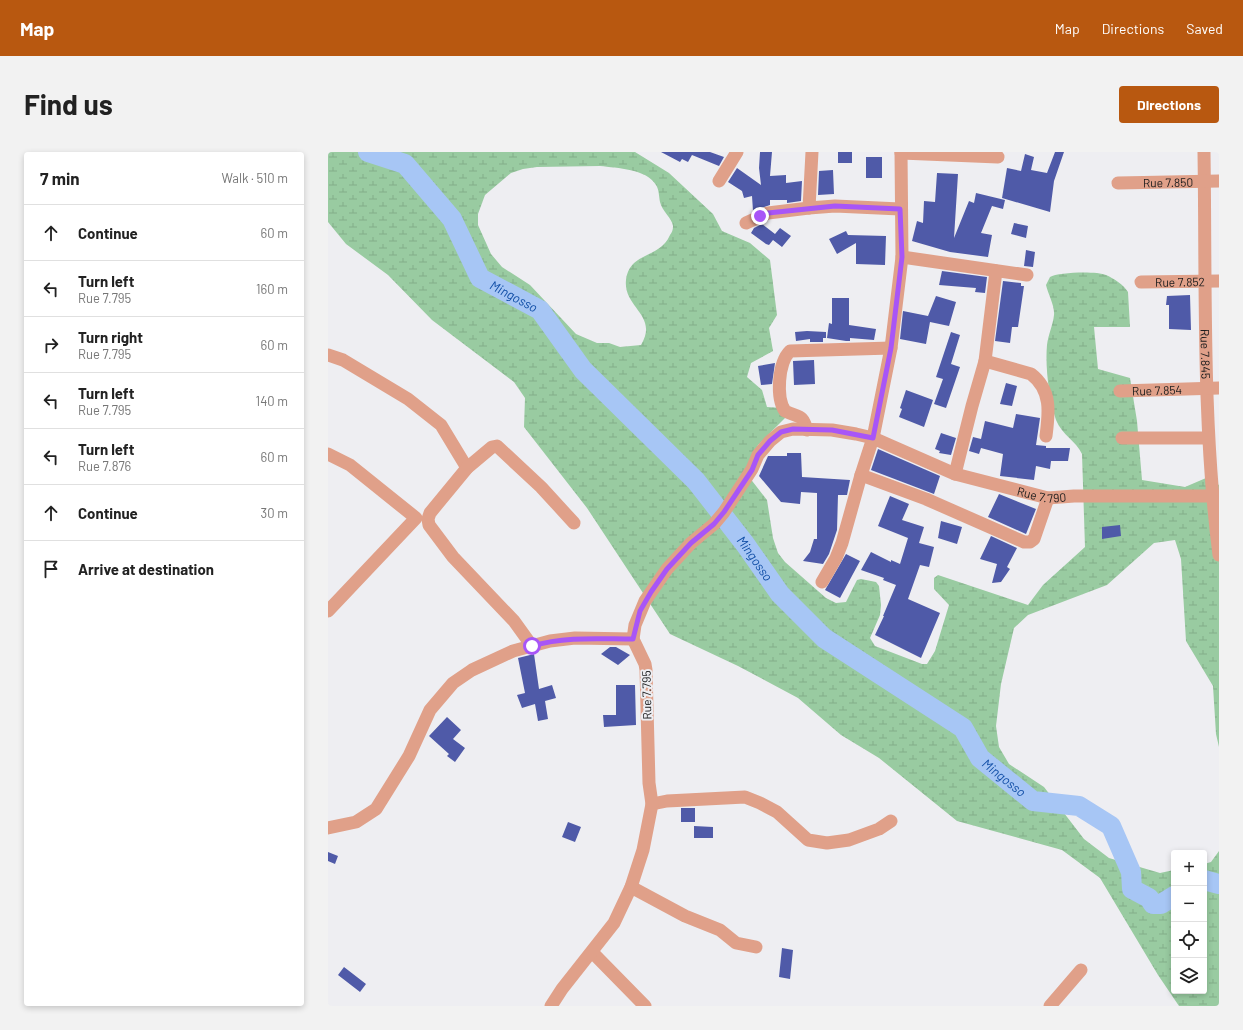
<!DOCTYPE html>
<html lang="en">
<head>
<meta charset="utf-8">
<style>
  body { margin:0; font-family:Barlow,sans-serif; background:#f2f2f2; color:#222 }
  .controls { position:absolute; right:12px; bottom:12px; display:grid; overflow:hidden; border-radius:4px; box-shadow:0 2px 6px #0003 }
  .controls button { width:36px; height:36px; display:grid; place-items:center; padding:0; border:0; border-bottom:1px solid #e0e0e0; background:#fff; color:#222; font:20px sans-serif }
  .stop { position:absolute; width:12px; height:12px; margin:-9px; border:3px solid #a855f7; border-radius:50%; background:#fff }
  .stop.end { background:#a855f7; border-color:#fff; box-shadow:0 1px 4px #0008 }
  .list { margin:0; padding:0; list-style:none }
  h2 { display:flex; justify-content:space-between; align-items:center; height:52px; margin:0; padding:0 16px; font-size:17px }
  h2 small { font-size:13px; font-weight:400; color:#767676 }
  .list li { display:grid; grid-template-columns:26px 1fr auto; gap:12px; align-items:center; box-sizing:border-box; height:56px; padding:0 16px; border-top:1px solid #e0e0e0 }
  .list b { display:block; font-size:15px; white-space:nowrap }
  .list p { margin:0; font-size:13px; white-space:nowrap; color:#767676 }
  .list em { font-size:13px; font-style:normal; color:#767676 }
  .icon { flex:none; width:22px; height:22px; fill:none; stroke:currentColor; stroke-width:2; stroke-linecap:round; stroke-linejoin:round }
  .map { position:relative; flex:none; width:891px; height:854px; overflow:hidden; border-radius:4px }
  header { display:flex; align-items:center; gap:24px; box-sizing:border-box; height:56px; padding:0 20px; background:#b85810; color:#fff }
  header strong { font-size:19px }
  nav { display:flex; gap:22px; margin-inline-start:auto; font-size:14px }
  .intro { display:flex; align-items:center; justify-content:space-between; box-sizing:border-box; height:96px; padding:0 24px }
  h1 { margin:0; font-size:28px }
  .button { padding:10px 18px; border-radius:4px; background:#b85810; color:#fff; font-size:14px; font-weight:700 }
  main { display:flex; gap:24px; padding:0 24px }
  aside { flex:1; background:#fff; border-radius:4px; box-shadow:0 2px 6px #0003 }
  .map>svg:first-child { display:block }
  .wetland { fill:url(#wetland-marsh); fill-rule:evenodd }
  .lines { fill:none; stroke-linecap:round; stroke-linejoin:round }
  .river { stroke:#a7c6f5; stroke-width:20 }
  .building { fill:#4f5aa8 }
  .street { stroke:#e0a089; stroke-width:13 }
  .route { stroke:#a855f7; stroke-width:5 }
  .labels { text-anchor:middle; dominant-baseline:central; stroke-width:4; stroke-linejoin:round; paint-order:stroke }
  .street-label { font-size:12px; fill:#1a1b1c; stroke:#eeeef2 }
  .water-label { font-size:13px; font-style:italic; fill:#124fa7; stroke:#eeeef2 }
</style>
</head>
<body>
<header>
<strong>Map</strong>
<nav><a>Map</a><a>Directions</a><a>Saved</a></nav>
</header>
<div class="intro"><h1>Find us</h1><a class="button">Directions</a></div>
<main>
<aside>
<h2>7 min<small>Walk · 510 m</small></h2>
<ul class="list">
<li><svg class="icon" aria-label="ahead" viewBox="0 0 24 24"><path d="M12 20V5M6 11l6-6 6 6"/></svg><div><b>Continue</b></div><em>60 m</em></li>
<li><svg class="icon" aria-label="left" viewBox="0 0 24 24"><path d="M17 20v-9H6M10 6l-5 5 5 5"/></svg><div><b>Turn left</b><p>Rue 7.795</p></div><em>160 m</em></li>
<li><svg class="icon" aria-label="right" viewBox="0 0 24 24"><path d="M7 20v-9h11M14 6l5 5-5 5"/></svg><div><b>Turn right</b><p>Rue 7.795</p></div><em>60 m</em></li>
<li><svg class="icon" aria-label="left" viewBox="0 0 24 24"><path d="M17 20v-9H6M10 6l-5 5 5 5"/></svg><div><b>Turn left</b><p>Rue 7.795</p></div><em>140 m</em></li>
<li><svg class="icon" aria-label="left" viewBox="0 0 24 24"><path d="M17 20v-9H6M10 6l-5 5 5 5"/></svg><div><b>Turn left</b><p>Rue 7.876</p></div><em>60 m</em></li>
<li><svg class="icon" aria-label="ahead" viewBox="0 0 24 24"><path d="M12 20V5M6 11l6-6 6 6"/></svg><div><b>Continue</b></div><em>30 m</em></li>
<li><svg class="icon" aria-label="arrive" viewBox="0 0 24 24"><path d="M6 21V4h12l-3 4 3 4H6"/></svg><div><b>Arrive at destination</b></div></li>
</ul>
</aside>
<div class="map">
<svg width="891" height="854" viewBox="0 0 891 854">
  <defs>
    <pattern id="wetland-marsh" width="20" height="14" patternUnits="userSpaceOnUse"><rect width="20" height="14" fill="#99cba1"/><path d="M1 5h8M5 5V1M11 12h8M15 12V8" fill="none" stroke="#83ae8a"/></pattern>
  </defs>
  <rect width="100%" height="100%" fill="#eeeef2"/>
  <!-- wetland -->
  <path class="wetland" d="M 0,0 L 307,0 L 341,21 L 385,62 L 394,79 L 422,91 L 442,108 L 449,163 L 441,176 L 445,199 L 423,211 L 419,225 L 434,238 L 439,255 L 455,256 L 458,265 L 430,293 L 418,321 L 439,348 L 445,386 L 450,401 L 457,410 L 498,446 L 508,451 L 518,450 L 529,428 L 533,427 L 548,430 L 551,434 L 553,453 L 552,463 L 542,486 L 547,494 L 594,512 L 599,512 L 607,499 L 621,453 L 606,437 L 606,426 L 610,423 L 700,453 L 715,433 L 757,395 L 754,302 C 748,289 734,283 728,268 C 721,248 717,214 719,193 C 720,183 725,173 726,163 C 727,154 720,142 718,133 L 722,125 C 730,120 769,119 778,123 C 785,126 796,133 800,140 L 802,175 L 766,175 L 770,217 L 802,226 L 809,269 L 814,328 L 857,335 L 878,326 L 891,333 L 891,595 L 888,582 L 885,534 L 858,489 L 853,407 L 847,388 L 826,391 L 779,433 L 700,463 L 686,476 L 673,532 L 668,574 L 671,595 L 681,612 L 716,635 L 756,687 L 781,706 L 832,721 L 846,718 L 846,839 L 876,839 L 876,712 L 883,710 L 891,699 L 891,854 L 851,854 L 830,823 L 772,726 L 734,698 L 629,669 L 551,606 L 513,583 L 470,546 L 410,514 L 342,482 L 259,356 L 196,275 L 197,246 L 186,230 L 104,168 L 60,123 L 18,92 L 0,70 ZM 272,14 C 289,16 319,17 328,33 C 331,37 331,45 332,50 C 334,59 344,66 345,74 C 345,78 344,80 342,83 C 332,107 302,99 298,128 C 295,156 331,163 313,193 L 292,195 L 281,191 L 269,191 L 248,182 L 202,133 L 174,115 L 163,102 L 150,73 L 150,62 L 157,43 L 183,21 L 195,17 L 209,15 Z"/>
  <g class="lines">
    <!-- river -->
    <g class="river">
      <path id="s1" d="M 40,0 L 77,12 L 124,67 L 152,126 L 212,158 L 255,218 L 368,329 L 417,392 L 452,442 L 496,486 L 635,576 L 652,606 L 705,649 L 751,654 L 783,674 L 803,720 L 804,737 L 821,746 L 825,752 L 833,752 L 846,744"/>
      <path d="M 876,728 L 891,732"/>
    </g>
  </g>
  <!-- building -->
  <path class="building" d="M 333,0 L 382,0 L 396,5 L 391,14 L 364,3 L 360,10 L 354,7 L 352,10 Z
    M 432,0 L 444,0 L 442,24 L 458,23 L 458,31 L 474,29 L 473,49 L 459,51 L 459,48 L 442,48 L 442,53 L 425,59 L 424,44 L 416,46 L 414,39 L 400,30 L 409,16 L 433,33 L 431,16 Z
    M 510,0 L 524,0 L 524,11 L 510,11 Z
    M 727,0 L 736,0 L 726,29 L 722,60 L 674,46 L 679,16 L 693,19 L 697,2 L 706,5 L 703,18 L 719,21 Z
    M 538,5 L 554,5 L 554,26 L 538,26 Z
    M 505,18 L 506,42 L 490,43 L 491,19 Z
    M 609,21 L 630,22 L 626,86 L 641,49 L 646,51 L 648,41 L 677,48 L 675,57 L 664,54 L 653,81 L 664,83 L 660,105 L 622,100 L 584,89 L 589,69 L 595,71 L 596,49 L 607,50 Z
    M 686,71 L 700,74 L 698,86 L 683,82 Z
    M 434,72 L 447,82 L 452,76 L 463,84 L 454,95 L 445,88 L 441,93 L 438,92 L 423,81 L 426,76 Z
    M 518,79 L 520,83 L 558,84 L 557,113 L 528,112 L 528,91 L 509,102 L 501,87 Z
    M 698,98 L 707,100 L 705,115 L 696,114 Z
    M 614,119 L 659,125 L 657,141 L 647,140 L 648,136 L 611,133 Z
    M 675,129 L 693,131 L 693,134 L 696,134 L 690,175 L 684,175 L 682,191 L 667,189 Z
    M 862,143 L 863,178 L 841,177 L 841,153 L 838,153 L 839,144 Z
    M 608,144 L 628,150 L 621,174 L 602,170 L 598,192 L 572,187 L 575,159 L 600,164 Z
    M 504,146 L 521,146 L 521,173 L 548,177 L 546,188 L 522,186 L 522,189 L 518,189 L 499,186 L 501,171 L 504,172 Z
    M 479,179 L 498,180 L 498,186 L 495,186 L 495,190 L 482,190 L 482,187 L 468,189 L 467,180 Z
    M 623,180 L 632,183 L 623,212 L 632,215 L 618,256 L 606,252 L 615,227 L 608,225 Z
    M 486,208 L 487,232 L 466,233 L 465,209 Z
    M 447,211 L 444,232 L 433,233 L 430,214 Z
    M 678,231 L 689,234 L 684,254 L 672,252 Z
    M 578,238 L 605,248 L 596,275 L 571,265 L 574,257 L 572,256 Z
    M 688,262 L 712,266 L 708,293 L 718,294 L 718,296 L 742,296 L 740,309 L 723,309 L 722,317 L 708,314 L 706,328 L 672,324 L 675,302 L 653,296 L 651,302 L 641,299 L 645,285 L 653,287 L 657,269 L 685,276 Z
    M 613,281 L 628,286 L 623,303 L 611,301 L 612,299 L 607,297 Z
    M 550,297 L 612,324 L 606,342 L 543,318 Z
    M 459,301 L 473,301 L 474,325 L 522,328 L 519,343 L 510,343 L 509,378 L 501,402 L 495,412 L 475,409 L 482,400 L 486,387 L 489,387 L 489,341 L 473,340 L 472,352 L 453,350 L 431,324 L 440,304 L 459,304 Z
    M 671,342 L 708,357 L 698,382 L 660,365 Z
    M 562,344 L 581,352 L 574,368 L 596,375 L 591,391 L 606,395 L 601,415 L 592,413 L 580,447 L 612,461 L 593,506 L 547,483 L 556,464 L 555,464 L 568,433 L 555,428 L 556,426 L 533,418 L 543,400 L 563,410 L 563,408 L 572,412 L 580,386 L 550,374 Z
    M 613,369 L 634,375 L 629,392 L 610,386 Z
    M 792,373 L 793,384 L 774,387 L 774,375 Z
    M 663,384 L 689,396 L 679,415 L 682,417 L 673,430 L 664,431 L 669,412 L 652,407 Z
    M 518,402 L 532,409 L 512,446 L 497,438 Z
    M 282,495 L 288,495 L 302,503 L 290,513 L 273,502 Z
    M 206,502 L 211,537 L 224,533 L 228,546 L 217,549 L 220,567 L 210,569 L 207,552 L 194,556 L 189,543 L 197,541 L 190,506 Z
    M 288,533 L 307,533 L 308,573 L 276,575 L 275,563 L 288,563 Z
    M 119,565 L 133,578 L 125,587 L 137,596 L 127,610 L 119,604 L 121,602 L 101,584 Z
    M 353,656 L 367,656 L 367,670 L 353,670 Z
    M 240,670 L 253,675 L 247,690 L 234,685 Z
    M 366,674 L 385,675 L 385,686 L 366,686 Z
    M 0,700 L 10,704 L 7,712 L 0,709 Z
    M 454,796 L 465,798 L 462,827 L 451,825 Z
    M 16,815 L 38,832 L 32,840 L 10,823 Z"/>
  <g class="lines">
    <!-- street -->
    <g class="street">
      <path d="M 484,0 L 481,56 L 507,54 L 572,57"/>
      <path id="s2" d="M 876,0 C 878,134 874,269 891,403"/>
      <path d="M 573,1 L 670,5"/>
      <path d="M 391,29 L 409,0"/>
      <path id="s3" d="M 790,31 L 891,29"/>
      <path d="M 418,71 L 440,61 L 481,56"/>
      <path d="M 574,105 L 699,123"/>
      <path id="s4" d="M 813,130 L 891,129"/>
      <path d="M 0,203 L 15,208 L 80,247 L 113,273 L 139,316"/>
      <path d="M 657,209 L 703,222 C 724,238 721,261 718,284"/>
      <path id="s5" d="M 792,239 L 891,236"/>
      <path d="M 479,278 C 474,261 471,266 457,259 C 448,246 450,211 462,199 L 563,196"/>
      <path d="M 794,286 L 880,286"/>
      <path d="M 0,302 L 22,313 L 88,366 L 0,459"/>
      <path d="M 627,322 L 644,254 L 657,209 L 668,119"/>
      <path d="M 533,323 L 598,347 L 696,390 L 702,390 L 706,387 L 720,346"/>
      <path d="M 494,430 L 508,406 L 514,391 L 533,323 L 545,286 L 563,196 L 574,105 L 573,0"/>
      <path d="M 204,494 L 186,469 L 125,405 L 101,373 L 100,367 L 102,361 L 139,316 L 164,295 L 169,294 L 213,335 L 246,371"/>
      <path d="M 324,652 L 339,649 L 417,645 L 432,651 L 449,660 L 480,688 L 499,691 L 521,688 L 551,677 L 563,669"/>
      <path d="M 0,676 L 28,670 L 48,657 L 81,604 L 102,558 L 125,531 L 144,518 L 185,499 L 222,489 L 247,486 L 305,487"/>
      <path d="M 303,735 L 357,764 L 392,778 L 408,791 L 428,795"/>
      <path d="M 264,800 L 317,854"/>
      <path id="s6" d="M 223,854 L 234,837 L 286,771 L 303,735 L 315,698 L 324,652 L 321,631 L 318,518 L 317,512 L 305,487 L 307,473 L 317,449 L 339,417 L 363,391 L 386,372 L 396,360 L 424,317 L 430,303 L 442,289 L 453,280 L 465,277 L 504,278 L 528,282 L 545,286 L 627,322 L 720,346 L 746,344 L 891,344"/>
      <path d="M 722,854 L 753,818"/>
    </g>
  </g>
  <g class="lines">
    <!-- route -->
    <path class="route" d="M 204,494 C 238,484 271,487 305,487 L 312,459 L 323,440 L 339,417 L 363,391 L 386,372 L 396,360 L 424,318 L 430,303 L 442,289 L 453,280 L 465,277 L 504,278 L 545,286 L 563,196 L 574,105 L 572,57 L 507,54 L 440,61 L 432,64"/>
  </g>
  <g class="labels">
    <!-- street labels -->
    <g class="street-label">
      <text stroke="none"><textPath href="#s3" startOffset="50">Rue 7.850</textPath></text>
      <text stroke="none"><textPath href="#s4" startOffset="39">Rue 7.852</textPath></text>
      <text stroke="none"><textPath href="#s2" startOffset="202">Rue 7.845</textPath></text>
      <text stroke="none"><textPath href="#s5" startOffset="37">Rue 7.854</textPath></text>
      <text stroke="none"><textPath href="#s6" startOffset="929">Rue 7.790</textPath></text>
      <text transform="translate(318 543) rotate(-91)">Rue 7.795</text>
    </g>
    <!-- water labels -->
    <g class="water-label">
      <text stroke="none"><textPath href="#s1" startOffset="215">Mingosso</textPath></text>
      <text stroke="none"><textPath href="#s1" startOffset="574">Mingosso</textPath></text>
      <text stroke="none"><textPath href="#s1" startOffset="911">Mingosso</textPath></text>
    </g>
  </g>
</svg>
<div class="controls">
<button>+</button>
<button>−</button>
<button><svg class="icon" aria-label="locate" viewBox="0 0 24 24"><circle cx="12" cy="12" r="6"/><path d="M12 2v4M12 18v4M2 12h4M18 12h4"/></svg></button>
<button><svg class="icon" aria-label="layers" viewBox="0 0 24 24"><path d="M12 4l9 5-9 5-9-5zM3 14l9 5 9-5"/></svg></button>
</div>
<div class="stop" style="left:204px;top:494px"></div>
<div class="stop end" style="left:432px;top:64px"></div>
</div>
</main>
</body>
</html>
